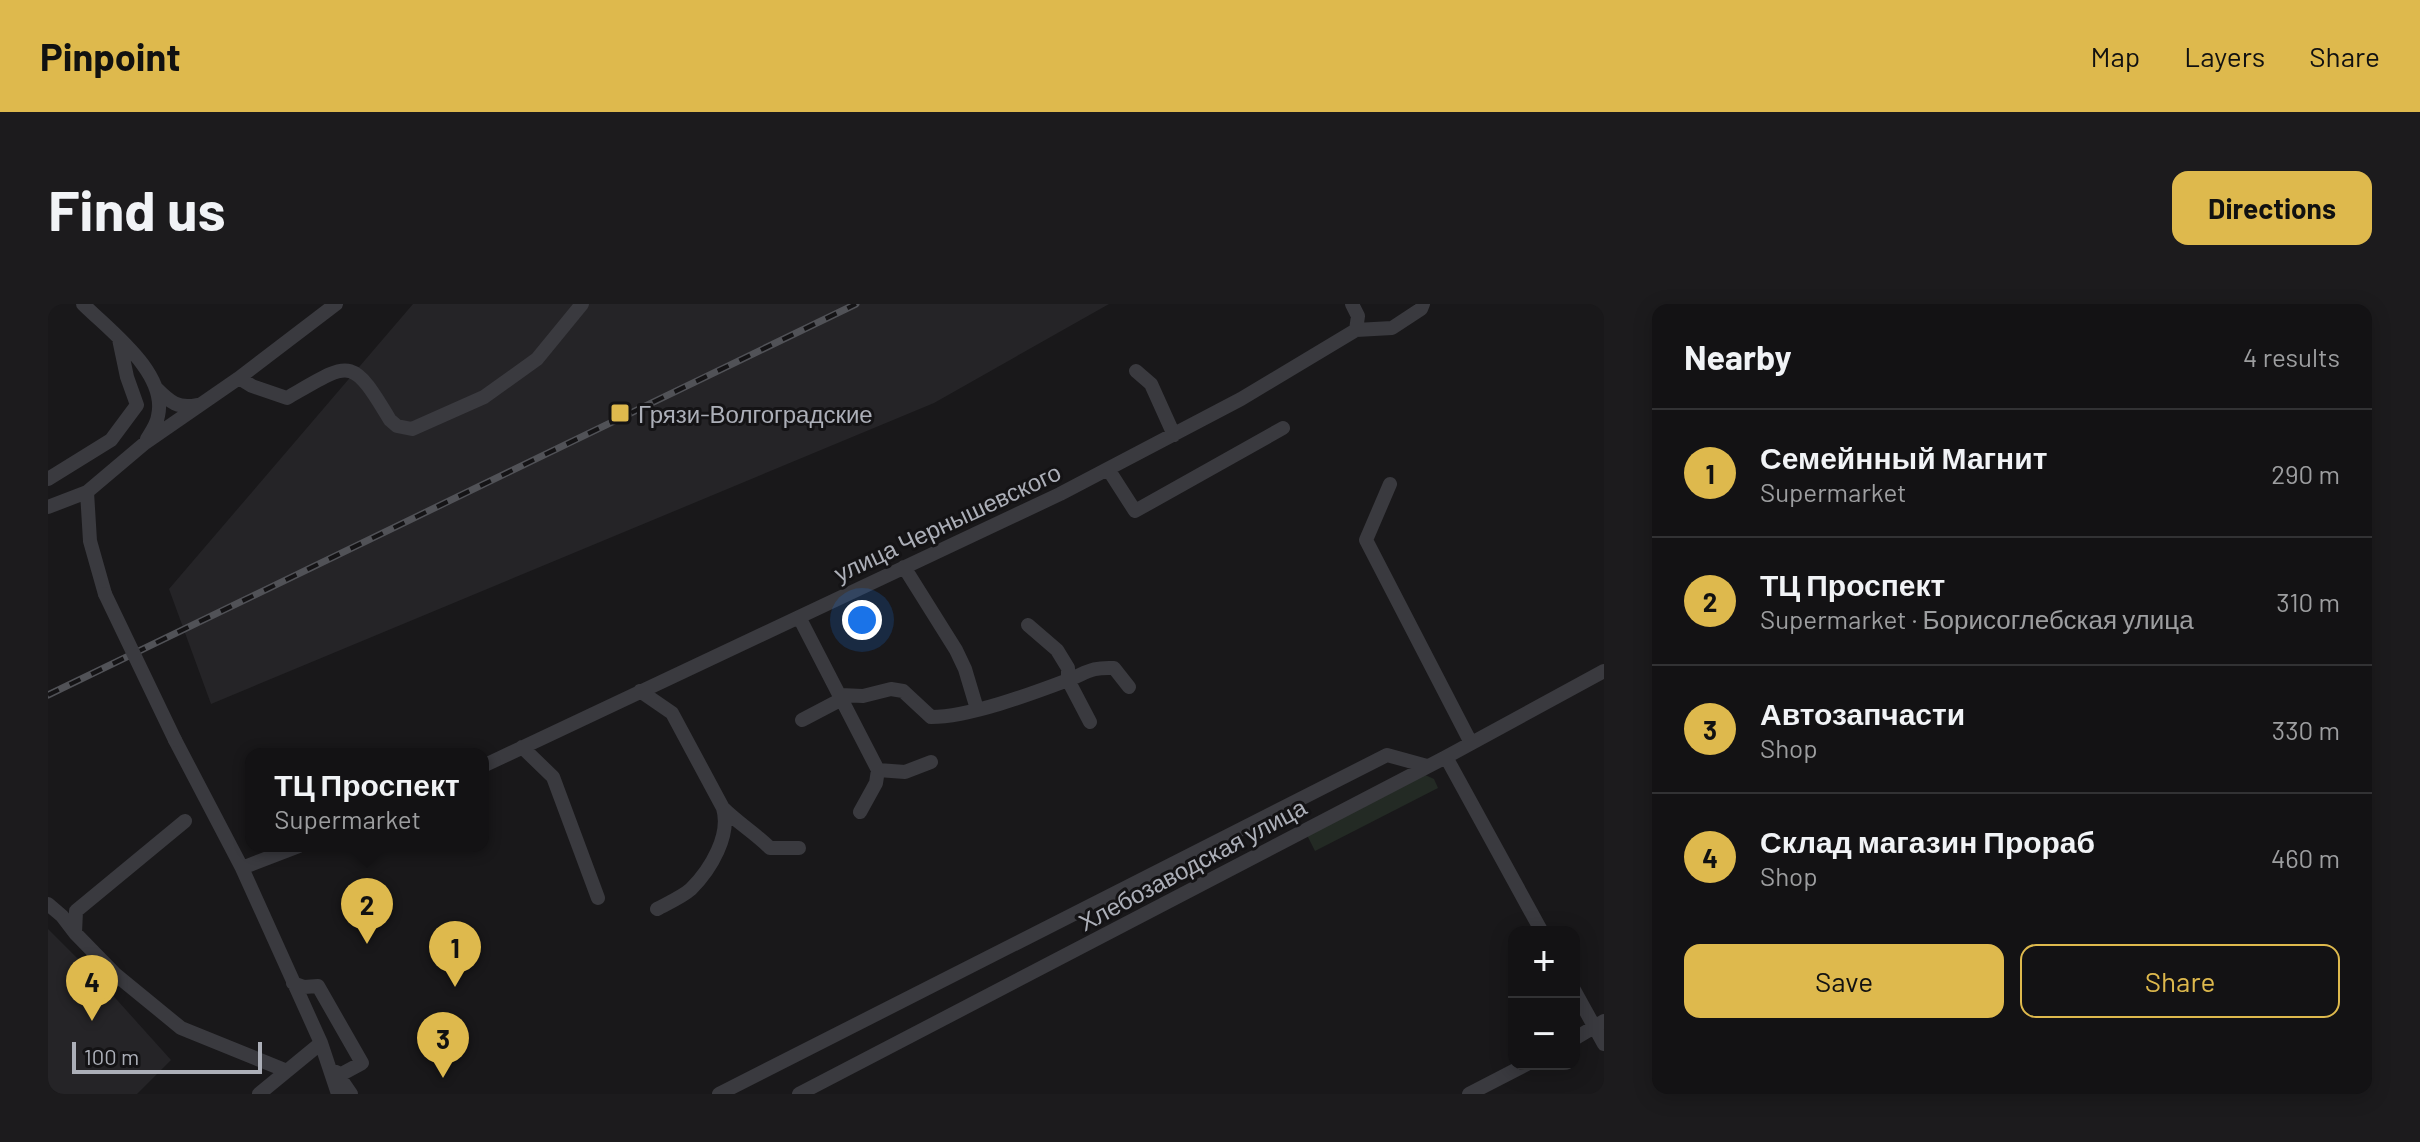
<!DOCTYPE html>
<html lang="en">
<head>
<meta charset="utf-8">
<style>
  body { margin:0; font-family:Barlow,sans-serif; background:#1c1b1d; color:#f1f3f6 }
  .controls { position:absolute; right:24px; bottom:24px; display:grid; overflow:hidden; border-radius:16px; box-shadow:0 4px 20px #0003 }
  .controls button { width:72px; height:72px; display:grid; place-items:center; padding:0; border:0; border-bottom:2px solid #323234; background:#131214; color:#f1f3f6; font:40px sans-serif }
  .scale { position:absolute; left:24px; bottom:20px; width:190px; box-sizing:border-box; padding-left:8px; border:4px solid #acafb8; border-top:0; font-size:22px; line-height:28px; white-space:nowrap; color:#acafb8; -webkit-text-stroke:6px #141315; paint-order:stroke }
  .you { position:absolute; left:814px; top:316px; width:28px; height:28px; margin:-20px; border:6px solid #fff; border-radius:50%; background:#1a73e8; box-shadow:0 0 0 12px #1a73e833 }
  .badge { display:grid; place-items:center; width:52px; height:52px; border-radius:50%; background:#deb94d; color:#111; font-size:26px; font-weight:700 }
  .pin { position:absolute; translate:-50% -66px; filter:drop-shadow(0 2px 4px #0008) }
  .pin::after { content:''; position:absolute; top:42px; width:28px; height:24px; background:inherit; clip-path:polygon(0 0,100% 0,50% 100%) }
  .popup { position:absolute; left:197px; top:444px; width:244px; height:104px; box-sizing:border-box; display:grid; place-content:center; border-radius:16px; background:#131214; filter:drop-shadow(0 2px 6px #0005); font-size:26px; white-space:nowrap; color:#9d9ea0 }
  .popup b { font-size:30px; color:#f1f3f6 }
  .popup::after { content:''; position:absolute; left:50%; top:100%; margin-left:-16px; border:16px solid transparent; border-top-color:#131214 }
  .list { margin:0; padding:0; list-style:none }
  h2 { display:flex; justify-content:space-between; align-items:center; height:104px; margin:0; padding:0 32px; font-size:34px }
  h2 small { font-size:26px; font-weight:400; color:#9d9ea0 }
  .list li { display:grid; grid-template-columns:52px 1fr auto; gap:24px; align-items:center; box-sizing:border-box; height:128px; padding:0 32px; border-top:2px solid #323234 }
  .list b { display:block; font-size:30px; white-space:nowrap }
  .list p { margin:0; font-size:26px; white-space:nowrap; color:#9d9ea0 }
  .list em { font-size:26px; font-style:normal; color:#9d9ea0 }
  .actions { display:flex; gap:16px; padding:24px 32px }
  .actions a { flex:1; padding:18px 0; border:2px solid #deb94d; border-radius:16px; text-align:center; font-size:28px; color:#deb94d }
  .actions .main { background:#deb94d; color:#111 }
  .map { position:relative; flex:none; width:1556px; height:790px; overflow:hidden; border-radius:16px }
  header { display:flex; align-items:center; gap:48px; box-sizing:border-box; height:112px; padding:0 40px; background:#deb94d; color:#111 }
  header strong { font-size:38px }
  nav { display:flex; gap:44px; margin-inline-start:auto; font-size:28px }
  .intro { display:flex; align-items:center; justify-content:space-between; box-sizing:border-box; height:192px; padding:0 48px }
  h1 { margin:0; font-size:56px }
  .button { padding:20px 36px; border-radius:16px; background:#deb94d; color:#111; font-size:28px; font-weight:700 }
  main { display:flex; gap:48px; padding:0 48px }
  aside { flex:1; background:#131214; border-radius:16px; box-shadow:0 4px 20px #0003 }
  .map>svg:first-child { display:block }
  .built { fill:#252427 }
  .green { fill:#232a24 }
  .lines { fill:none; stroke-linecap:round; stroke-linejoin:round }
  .minor { stroke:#3a3a3f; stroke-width:14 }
  .rail-casing { stroke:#515257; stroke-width:7 }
  .rail { stroke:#141315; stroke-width:4; stroke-dasharray:12; stroke-linecap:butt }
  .minor-bridge { stroke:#3a3a3f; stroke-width:14 }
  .poi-dot { fill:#deb94d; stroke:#141315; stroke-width:3 }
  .labels { text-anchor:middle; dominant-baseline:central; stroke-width:6; stroke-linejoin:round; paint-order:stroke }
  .poi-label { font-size:24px; fill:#acafb8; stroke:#141315; text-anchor:start }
  .street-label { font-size:24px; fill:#acafb8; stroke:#141315 }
</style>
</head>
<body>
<header>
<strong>Pinpoint</strong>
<nav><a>Map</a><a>Layers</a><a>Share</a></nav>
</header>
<div class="intro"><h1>Find us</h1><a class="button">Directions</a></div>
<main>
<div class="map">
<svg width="1556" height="790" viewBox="0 0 1556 790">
  <rect width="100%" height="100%" fill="#19181a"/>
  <!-- built -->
  <path class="built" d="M 365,0 L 1061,0 L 886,99 L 163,400 L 121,285 Z
    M 0,625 L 52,677 L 123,756 L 89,790 L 0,790 Z"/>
  <!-- green -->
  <path class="green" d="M 1375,470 L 1386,475 L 1390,484 L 1267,547 L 1259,531 Z"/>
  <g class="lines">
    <!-- minor -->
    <path class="minor" d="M 35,0 C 62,27 120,69 110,112 C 109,120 103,128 99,135
      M 1304,0 L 1310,12 L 1308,26
      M 1088,67 L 1103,80 L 1126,131
      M 191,74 L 204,82 L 239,94 C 303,57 303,51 342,116 L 349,122 L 364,125 L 436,93 L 489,55 L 534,0
      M 109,85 C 122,98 130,105 149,101
      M 1060,165 L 1087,207 L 1235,124
      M 0,175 L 63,136 L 89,101 L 79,73 L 71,35
      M 1342,180 L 1318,236 L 1423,439
      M 0,203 L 39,188
      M 856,263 L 908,346 L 917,365 L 929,405
      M 57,290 L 42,237 L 39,188 L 97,139 L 191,74 L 288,0
      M 751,313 L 830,466 L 828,479 L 812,508
      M 980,321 L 1009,346 L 1020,364 L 1020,376 L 1042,418
      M 592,387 L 624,409 L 675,504 C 683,531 663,565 643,585 C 634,593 620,599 609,605
      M 792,391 L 815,392 L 843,385 L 855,387 L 883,413 C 921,413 983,390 1020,376 C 1040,368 1043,363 1066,364 L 1081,383
      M 754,416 L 794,395
      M 127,436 L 194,564 L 273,739 L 290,790
      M 474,443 L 505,473 L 550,594
      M 1398,453 L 1494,628
      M 435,462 L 1012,190 L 1193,95 L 1308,26 L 1344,24 L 1373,5 L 1375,0
      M 830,466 L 857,468 L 883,458
      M 675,504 C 690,519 707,529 722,544 L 751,544
      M 194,564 L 251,542
      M 0,600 L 14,612 L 27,629 L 67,670 L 133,724 L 239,767
      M 27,629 L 28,607 L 137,517
      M 245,679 L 256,683 L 270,682 L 314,759 L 290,772
      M 1526,686 L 1556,740
      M 1526,735 L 1556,717
      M 288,768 L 303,790
      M 211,790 L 273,739
      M 671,790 L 1339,451 L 1379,462
      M 751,790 L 1398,453 L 1556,367
      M 1421,790 L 1479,760"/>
    <defs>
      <path id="rail" d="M 0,391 L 808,0"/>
    </defs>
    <!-- rail casing -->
    <use href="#rail" class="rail-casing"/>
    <!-- rail -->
    <use href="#rail" class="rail"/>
    <!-- minor-bridge -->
    <path class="minor-bridge" d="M 57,290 L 127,436"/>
  </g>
  <!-- markers -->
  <rect class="poi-dot" x="562" y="99" width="20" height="20" rx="4"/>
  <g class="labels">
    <!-- poi labels -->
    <g class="poi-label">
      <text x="590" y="109">Грязи-Волгоградские</text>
    </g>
    <!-- street labels -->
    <g class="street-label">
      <text transform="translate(899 218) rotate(-25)">улица Чернышевского</text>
      <text transform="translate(1144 560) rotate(-28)">Хлебозаводская улица</text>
    </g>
  </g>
</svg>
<div class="controls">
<button>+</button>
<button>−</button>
</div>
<div class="scale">100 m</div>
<div class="you"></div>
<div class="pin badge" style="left:407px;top:683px">1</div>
<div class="pin badge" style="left:319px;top:640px">2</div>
<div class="popup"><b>ТЦ Проспект</b>Supermarket</div>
<div class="pin badge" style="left:395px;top:774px">3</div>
<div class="pin badge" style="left:44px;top:717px">4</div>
</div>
<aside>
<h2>Nearby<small>4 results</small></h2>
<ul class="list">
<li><span class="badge">1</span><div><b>Семейнный Магнит</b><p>Supermarket</p></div><em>290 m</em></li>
<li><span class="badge">2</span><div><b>ТЦ Проспект</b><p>Supermarket · Борисоглебская улица</p></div><em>310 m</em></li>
<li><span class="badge">3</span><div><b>Автозапчасти</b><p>Shop</p></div><em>330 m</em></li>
<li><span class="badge">4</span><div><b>Склад магазин Прораб</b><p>Shop</p></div><em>460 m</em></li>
</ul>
<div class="actions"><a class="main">Save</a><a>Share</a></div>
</aside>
</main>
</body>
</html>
